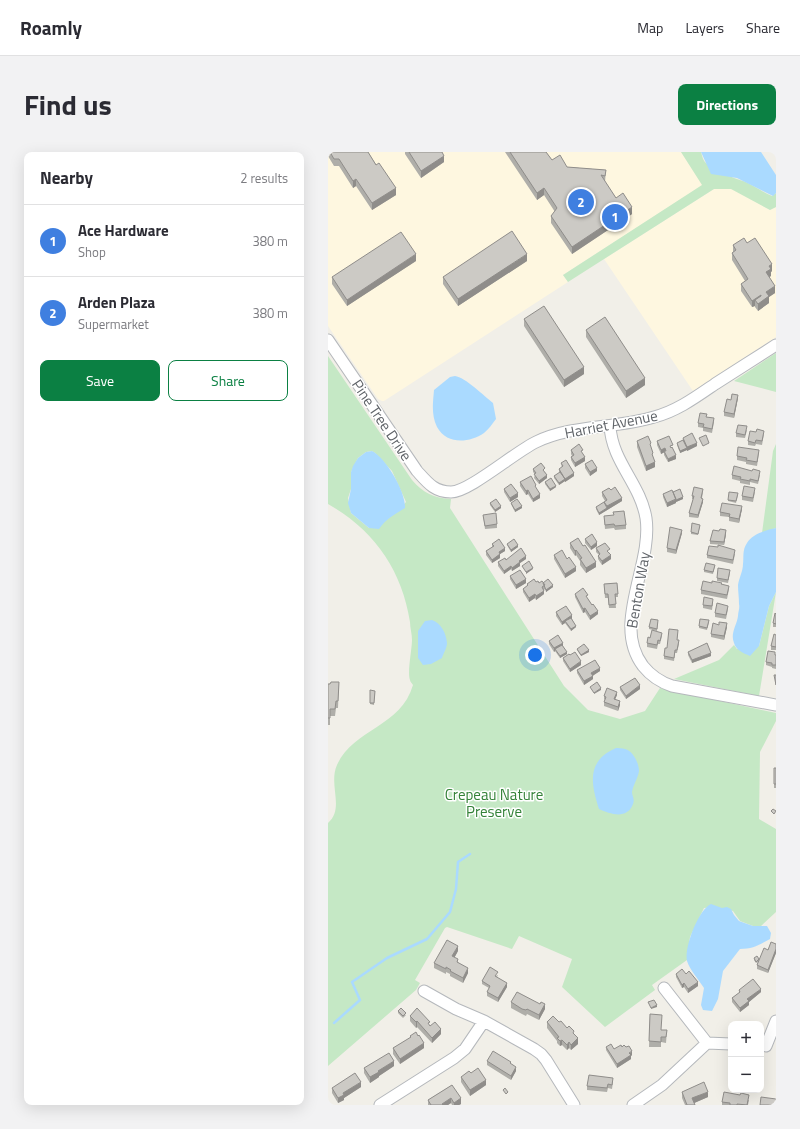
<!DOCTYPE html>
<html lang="en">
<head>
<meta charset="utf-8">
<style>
  body { margin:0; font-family:"Titillium Web",sans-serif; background:#f2f2f3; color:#2b2b33 }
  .controls { position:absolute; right:12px; bottom:12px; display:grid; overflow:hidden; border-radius:8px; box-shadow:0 4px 16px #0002 }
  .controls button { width:36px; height:36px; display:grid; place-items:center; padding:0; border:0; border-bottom:1px solid #e1e1e2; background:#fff; color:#2b2b33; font:20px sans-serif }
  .you { position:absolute; left:207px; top:503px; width:14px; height:14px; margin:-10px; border:3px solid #fff; border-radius:50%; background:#1a73e8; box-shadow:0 0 0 6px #1a73e833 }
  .badge { display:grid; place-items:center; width:26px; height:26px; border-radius:50%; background:#0b8043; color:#fff; font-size:13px; font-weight:700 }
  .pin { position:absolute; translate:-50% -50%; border:2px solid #fff; box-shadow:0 1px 4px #0006 }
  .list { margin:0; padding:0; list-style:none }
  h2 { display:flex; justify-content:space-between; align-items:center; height:52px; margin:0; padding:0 16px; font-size:17px }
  h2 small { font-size:13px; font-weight:400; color:#7c7c81 }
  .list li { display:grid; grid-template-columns:26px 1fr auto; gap:12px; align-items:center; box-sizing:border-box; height:72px; padding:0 16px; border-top:1px solid #e1e1e2 }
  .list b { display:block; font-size:15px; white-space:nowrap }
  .list p { margin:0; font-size:13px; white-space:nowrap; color:#7c7c81 }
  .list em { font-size:13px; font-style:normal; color:#7c7c81 }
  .actions { display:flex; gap:8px; padding:12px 16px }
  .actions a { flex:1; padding:9px 0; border:1px solid #0b8043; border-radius:8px; text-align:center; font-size:14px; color:#0b8043 }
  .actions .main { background:#0b8043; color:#fff }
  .map { position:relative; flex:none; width:448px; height:953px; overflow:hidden; border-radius:8px }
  header { display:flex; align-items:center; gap:24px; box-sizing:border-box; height:56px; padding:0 20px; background:#fff; border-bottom:1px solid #e1e1e2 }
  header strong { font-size:19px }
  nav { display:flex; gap:22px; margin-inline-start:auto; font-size:14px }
  .intro { display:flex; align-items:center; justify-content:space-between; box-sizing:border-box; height:96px; padding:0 24px }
  h1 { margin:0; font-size:28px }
  .button { padding:10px 18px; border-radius:8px; background:#0b8043; color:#fff; font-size:14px; font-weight:700 }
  main { display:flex; gap:24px; padding:0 24px }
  aside { flex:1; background:#fff; border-radius:8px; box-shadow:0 4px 16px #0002 }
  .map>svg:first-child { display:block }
  .commercial { fill:#fef7e0 }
  .green { fill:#c5e8c5; fill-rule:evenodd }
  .water { fill:#aadaff }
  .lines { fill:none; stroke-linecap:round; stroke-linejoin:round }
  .stream { stroke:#aadaff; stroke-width:2.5 }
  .minor-casing { stroke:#b5b8bc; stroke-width:13 }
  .minor { stroke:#fff; stroke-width:11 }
  .wall { fill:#afaea9 }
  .shaded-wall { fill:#8f8d8a }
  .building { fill:#cccac5; stroke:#8f8d8a }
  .labels { text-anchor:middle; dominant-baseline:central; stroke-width:3; stroke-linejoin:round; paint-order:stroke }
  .street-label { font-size:15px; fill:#5f6368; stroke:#fff }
  .park-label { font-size:15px; fill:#348238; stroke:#fff }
</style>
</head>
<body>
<header>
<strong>Roamly</strong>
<nav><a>Map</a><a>Layers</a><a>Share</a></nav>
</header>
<div class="intro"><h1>Find us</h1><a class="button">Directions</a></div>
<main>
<aside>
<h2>Nearby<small>2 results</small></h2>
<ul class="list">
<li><span class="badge" style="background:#3f7fe0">1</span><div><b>Ace Hardware</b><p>Shop</p></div><em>380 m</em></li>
<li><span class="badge" style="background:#3f7fe0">2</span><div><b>Arden Plaza</b><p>Supermarket</p></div><em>380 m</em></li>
</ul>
<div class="actions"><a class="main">Save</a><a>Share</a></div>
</aside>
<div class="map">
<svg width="448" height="953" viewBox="0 0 448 953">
  <rect width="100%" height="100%" fill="#f1efe8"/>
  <!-- commercial -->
  <path class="commercial" d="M 0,0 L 353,0 L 375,33 L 235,123 L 240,130 L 56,249 L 54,249 L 50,247 L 0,174 Z
    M 397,36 L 403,36 L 442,58 L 448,55 L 448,185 L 365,239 L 276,107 L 386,37 Z"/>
  <!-- green -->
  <path class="green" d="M 353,0 L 373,0 C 374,3 375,9 378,11 C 385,21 409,26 420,31 C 428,35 436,41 444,44 L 448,41 L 448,55 L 442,58 L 403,37 L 386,37 L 240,130 L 235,123 L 374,33 Z
    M 448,201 L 448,240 L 406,229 Z
    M 0,204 L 84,328 C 95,341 106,346 123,347 L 122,356 L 236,534 L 260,558 L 292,567 L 317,559 L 332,536 L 448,561 L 448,569 L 432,600 L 431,667 L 448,677 L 448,760 L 433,774 L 425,774 L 412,769 L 405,759 L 389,755 L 376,756 L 362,785 L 359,808 L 324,833 L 327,838 L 277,875 L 234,835 L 244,807 L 191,784 L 184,797 L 119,775 L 117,776 L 87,828 L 92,831 L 88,838 L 0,914 L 0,671 C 17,656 0,633 9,613 C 25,577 73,575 85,533 C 84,531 82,530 82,528 C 79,521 84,497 84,488 C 84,482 82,476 82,470 C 74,418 46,378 0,352 ZM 44,299 L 47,301 L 64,319 L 78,350 C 66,364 57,369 41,376 L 23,361 L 20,346 L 23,337 L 23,320 L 30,306 L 38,300 Z
    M 448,292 L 448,376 L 434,381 L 445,299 Z
    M 448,440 L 431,544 L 346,527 L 391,508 L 406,493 L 409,497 L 431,494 L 441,454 Z"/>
  <!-- water -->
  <path class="water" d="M 373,0 L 433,0 L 448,23 L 448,41 L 445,44 L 409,26 L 383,22 Z
    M 127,224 C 137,225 156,244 165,251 L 168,267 C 164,272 161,277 156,281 C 141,291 119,293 109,275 C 103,263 105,250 106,238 L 122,225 Z
    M 44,299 C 58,306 78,340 77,356 C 67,362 58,367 51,377 L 41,376 L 23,361 L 20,351 L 23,337 L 23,320 L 25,314 L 30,306 L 38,300 Z
    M 448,376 L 448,440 L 441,454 L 431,494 L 422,504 C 415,501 408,498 406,491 C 402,481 409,473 410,464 C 410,460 412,456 411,452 C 411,445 410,440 410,433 C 411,426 415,419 415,412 C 416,405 414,398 419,391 C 424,382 438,378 448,376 Z
    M 104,468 C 113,471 118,481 119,491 C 119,496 115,502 114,506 L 103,512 L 95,513 L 90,506 L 90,479 L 97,469 Z
    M 288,596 C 290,596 294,596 297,597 C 305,599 311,611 311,619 C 310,626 305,633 304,640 C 304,644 307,647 305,652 C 299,668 282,662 271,657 C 263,632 258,609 288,596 Z
    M 383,752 L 394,756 L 399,755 L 403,757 L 406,763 L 411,769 L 425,774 L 439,774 L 443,781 L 442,787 C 431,793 425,797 412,797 L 395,819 L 390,847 L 384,859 L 375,858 L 373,853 L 376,836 C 371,828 362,818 359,809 C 356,796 370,758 383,752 Z"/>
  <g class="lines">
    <!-- stream -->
    <path class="stream" d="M 6,871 L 32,848 L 24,830 L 59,806 L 99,787 L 122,760 L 128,737 L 130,710 L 142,702"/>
    <defs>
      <path id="minor" d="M 0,188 L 89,319 C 99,330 106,340 123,340 C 141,340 187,300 208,290 C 246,272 287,277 326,265 C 349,259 368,245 387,232 C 407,219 428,206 448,193
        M 282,274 C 284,310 312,331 318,366 C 325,413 283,472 315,514 C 323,524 332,530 344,534 L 448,553
        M 336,836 L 379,891
        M 96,839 L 128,857 L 156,869 L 206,897 L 213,902 L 218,908 L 246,953
        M 379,891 L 403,892
        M 438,894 L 448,869
        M 52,953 L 126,906 L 137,897 L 156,869
        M 305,953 L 334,933 L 379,891"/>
    </defs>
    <!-- minor casing -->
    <use href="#minor" class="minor-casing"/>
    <!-- minor -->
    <use href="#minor" class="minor"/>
  </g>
  <!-- wall -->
  <path class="wall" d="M 0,0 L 40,0 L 68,43 L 44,58 L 28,34 L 25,36 L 11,14 L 6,14 L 0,4 Z
    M 77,0 L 114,0 L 116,10 L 93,26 L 77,2 Z
    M 177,0 L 218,0 L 224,8 L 239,15 L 278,18 L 277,30 L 288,46 L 304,62 L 244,102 L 223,71 L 223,64 L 227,60 L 216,43 L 209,48 Z
    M 419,91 L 444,119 L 443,120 L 443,124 L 441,125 L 447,141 L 441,145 L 441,151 L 430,159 L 427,155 L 427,154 L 424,155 L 413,139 L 413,132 L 417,129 L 404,108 L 404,101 L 405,100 L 405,93 Z
    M 88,109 L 19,154 L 4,132 L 4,125 Z
    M 199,109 L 130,154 L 115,132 L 115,125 Z
    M 196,167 L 256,222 L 236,235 L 196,174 Z
    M 258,178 L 317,233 L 298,246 L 258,185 Z
    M 410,246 L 406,266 L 396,264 L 396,260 L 403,248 Z
    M 379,265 L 386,270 L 384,281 L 375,279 L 375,276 L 370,275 L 370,271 Z
    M 419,278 L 417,286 L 408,285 L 408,281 Z
    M 436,282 L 434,293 L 428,292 L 427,294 L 420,293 L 420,289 Z
    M 355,286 L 369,294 L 359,299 L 359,298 L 352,301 L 349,293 L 349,291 L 355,288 Z
    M 309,289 L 323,296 L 327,315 L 318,319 L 309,295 Z
    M 329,289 L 345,297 L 348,307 L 340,310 L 336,303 L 336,300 L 333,302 L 329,293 Z
    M 243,298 L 255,302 L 257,309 L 247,315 L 243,308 L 243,305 L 244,304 L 243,302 Z
    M 431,301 L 429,314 L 418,312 L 418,310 L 409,308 L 409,304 Z
    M 233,311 L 246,324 L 237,330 L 237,329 L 231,333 L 226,326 L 226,324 L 231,321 L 231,317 L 234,316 Z
    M 257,312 L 269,319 L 262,324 L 257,316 Z
    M 205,317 L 217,320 L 219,326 L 211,332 L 206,326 L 207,322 L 205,320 Z
    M 404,323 L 432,323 L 430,332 L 422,330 L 422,333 L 412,331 L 412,329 L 404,327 Z
    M 192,330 L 212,346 L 205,350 L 200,342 L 198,343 L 192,334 Z
    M 217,330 L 228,335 L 222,339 L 217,332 Z
    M 176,337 L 190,345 L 182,350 L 176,340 Z
    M 283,338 L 294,349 L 271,363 L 268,357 L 268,355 L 276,351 L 276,350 L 277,349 L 274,344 L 274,340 Z
    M 345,340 L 355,347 L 348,350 L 348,351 L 339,355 L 335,345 L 335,342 Z
    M 375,340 L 374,346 L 375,350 L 370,366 L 361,365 L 361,361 L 365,347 L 364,347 L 364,344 Z
    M 427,340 L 425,350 L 414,348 L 414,344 Z
    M 410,343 L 408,351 L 400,349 L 400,348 Z
    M 162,351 L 173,356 L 167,360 L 162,353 Z
    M 183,351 L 194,356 L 187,360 L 183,352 Z
    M 414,357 L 411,371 L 401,369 L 401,365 L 392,364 L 392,360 Z
    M 155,363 L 169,372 L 169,376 L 157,377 Z
    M 276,364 L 298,373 L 298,377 L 287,378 L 286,376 L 277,377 Z
    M 372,374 L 370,383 L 363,382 L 363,380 Z
    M 391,379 L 398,382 L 396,393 L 382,392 L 382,389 Z
    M 354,381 L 348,402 L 339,400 L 339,396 Z
    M 257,387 L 269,394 L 263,398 L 257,391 Z
    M 242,391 L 268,415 L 258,421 L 252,413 L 252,409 L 248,403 L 247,404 L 242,396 Z
    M 164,392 L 177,399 L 172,402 L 172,406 L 164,411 L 158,403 L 158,399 L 164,395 Z
    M 179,392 L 190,395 L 183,400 L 179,393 Z
    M 268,396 L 282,401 L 281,401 L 283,407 L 274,413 L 270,407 L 270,404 L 271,403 L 268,400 Z
    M 407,402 L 405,412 L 379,406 L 379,403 Z
    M 226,403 L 248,419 L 237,426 L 226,407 Z
    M 198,407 L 192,411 L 192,414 L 184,419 L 183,417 L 176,422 L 170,414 L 170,410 L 178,408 Z
    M 387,414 L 385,422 L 376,420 L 376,418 Z
    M 402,421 L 400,431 L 389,429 L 389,426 Z
    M 182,424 L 198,431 L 188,437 L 182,427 Z
    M 208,430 L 211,431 L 215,431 L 225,435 L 218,440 L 217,437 L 216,438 L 216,442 L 208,448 L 207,446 L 201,450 L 195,440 L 195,437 L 199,434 L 199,432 Z
    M 289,431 L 290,445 L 287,445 L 288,456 L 281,456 L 280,446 L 277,446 L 276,432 Z
    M 401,437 L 399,447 L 373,442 L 373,438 Z
    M 247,442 L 259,446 L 270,462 L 262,468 L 257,460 L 255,461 L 247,445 Z
    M 385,450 L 384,458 L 375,456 L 375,453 Z
    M 400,457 L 398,467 L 387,465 L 387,461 Z
    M 228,460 L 244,467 L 248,475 L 243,479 L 237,471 L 234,473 L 228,464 Z
    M 448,462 L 448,475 L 445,475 L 445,471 Z
    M 330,470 L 329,479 L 321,477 L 321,475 Z
    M 381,470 L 379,478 L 371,476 L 371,474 Z
    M 399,475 L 396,488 L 383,485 L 383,482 Z
    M 350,482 L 349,488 L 351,492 L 349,501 L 347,501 L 346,509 L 336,507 L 336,504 Z
    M 448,483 L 448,498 L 443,498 L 443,494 Z
    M 334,484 L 332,492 L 330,492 L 329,497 L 319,495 L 319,491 L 322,486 Z
    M 221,489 L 235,494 L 239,502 L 232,506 L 227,499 L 226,500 L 221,492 Z
    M 249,497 L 261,500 L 253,504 L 249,498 Z
    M 360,500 L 383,504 L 364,511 L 360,503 Z
    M 242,503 L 253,513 L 242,520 L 235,509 L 235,506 Z
    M 447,503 L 448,503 L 448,517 L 444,516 L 444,515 L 438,513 L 438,510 Z
    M 249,518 L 272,519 L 265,523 L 265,527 L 256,533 L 249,521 Z
    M 11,530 L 10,556 L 8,556 L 7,564 L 2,564 L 2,573 L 0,573 L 0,532 Z
    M 292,535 L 312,537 L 298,547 L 292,538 Z
    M 47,539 L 46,553 L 42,552 L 42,551 Z
    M 289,543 L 287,547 L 292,553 L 290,559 L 276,554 L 276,550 L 277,548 L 276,547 L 276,544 Z
    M 446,616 L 448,616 L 448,636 L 446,636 Z
    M 448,792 L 448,801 L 440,821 L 429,817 L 429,813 L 430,810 L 428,811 L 426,808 L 426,806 L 431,807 L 440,798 Z
    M 130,799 L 126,806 L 130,810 L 140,821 L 135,831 L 122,824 L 122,822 L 118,820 L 118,822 L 106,816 L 106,811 Z
    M 348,822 L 358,822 L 370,834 L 360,841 L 356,835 L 354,836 L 348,825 Z
    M 170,823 L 169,825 L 179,835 L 170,850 L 159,844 L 159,840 L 161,836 L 154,832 L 154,829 Z
    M 411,838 L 433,840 L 421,850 L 421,853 L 412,860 L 404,850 L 404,846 L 411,841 Z
    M 183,850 L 212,852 L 217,857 L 211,868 L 199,862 L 198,864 L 194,862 L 183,856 Z
    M 70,859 L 78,863 L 75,866 L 70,861 Z
    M 322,862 L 333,878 L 339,878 L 338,891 L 333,890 L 333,895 L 321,895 Z
    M 82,864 L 102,874 L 113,882 L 104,891 L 89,875 L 88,876 L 82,869 Z
    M 219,870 L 231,870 L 246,882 L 250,892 L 243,898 L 241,896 L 239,898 L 234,893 L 232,894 L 229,891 L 229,889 L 219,876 Z
    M 82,884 L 96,896 L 72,912 L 65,902 L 65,896 L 82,886 Z
    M 278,895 L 286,897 L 294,895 L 304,903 L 303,904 L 303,907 L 289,916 L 278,898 Z
    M 159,909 L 183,912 L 188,919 L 183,928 L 159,913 Z
    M 66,914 L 51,924 L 51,925 L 42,931 L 36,921 L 36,916 Z
    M 143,921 L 158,933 L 142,944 L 133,930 L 133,925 Z
    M 285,930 L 284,937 L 280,936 L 279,940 L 259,938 L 259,934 Z
    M 124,933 L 133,952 L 131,953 L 124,953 L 123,951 L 120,953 L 100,953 L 100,948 Z
    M 33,935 L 16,946 L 16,948 L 10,951 L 4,941 L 4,936 Z
    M 354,940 L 380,945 L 366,951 L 367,953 L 357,953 L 354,946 Z
    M 421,948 L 420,953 L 394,953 L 394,950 Z"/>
  <!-- shaded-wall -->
  <path class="shaded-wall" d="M 116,4 L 116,10 L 93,26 L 93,19 Z
    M 28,27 L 28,34 L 25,36 L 25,29 Z
    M 68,36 L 68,43 L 44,58 L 44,51 Z
    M 216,36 L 216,43 L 209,48 L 209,41 Z
    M 304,55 L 304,62 L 244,102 L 244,95 Z
    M 88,102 L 88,109 L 19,154 L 19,148 Z
    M 199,102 L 199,109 L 130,154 L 130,147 Z
    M 444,112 L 444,119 L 443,120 L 443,124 L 438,127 L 438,120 L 441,114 Z
    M 447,134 L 447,141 L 441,145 L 441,151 L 430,159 L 430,152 L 438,140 Z
    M 433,143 L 433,150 L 427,148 L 427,154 L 424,155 L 424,149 Z
    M 256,215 L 256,222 L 236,235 L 236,228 Z
    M 317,226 L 317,233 L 298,246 L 298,239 Z
    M 410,243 L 410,246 L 406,266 L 406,262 Z
    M 369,291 L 369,294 L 359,299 L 359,295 Z
    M 337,296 L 337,300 L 333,302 L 333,298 Z
    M 359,296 L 359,298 L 352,301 L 352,299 Z
    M 348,303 L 348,307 L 340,310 L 340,307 Z
    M 257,305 L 257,309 L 247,315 L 247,311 Z
    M 327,310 L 327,315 L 318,319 L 318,314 Z
    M 269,316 L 269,319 L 262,324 L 262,320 Z
    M 246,321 L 246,324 L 237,330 L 237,327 Z
    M 219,323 L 219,326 L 211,332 L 211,329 Z
    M 237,327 L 237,329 L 231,333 L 231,331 Z
    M 228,334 L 228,335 L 222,339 L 222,337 Z
    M 200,338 L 200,342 L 198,343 L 198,339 Z
    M 190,341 L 190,345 L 182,350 L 182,346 Z
    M 212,342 L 212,346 L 205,350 L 205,347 Z
    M 355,345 L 355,347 L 348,350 L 348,351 L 339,355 L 339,351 Z
    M 294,346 L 294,349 L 271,363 L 271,361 L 279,356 L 279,354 Z
    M 375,347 L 375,350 L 370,366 L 370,363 Z
    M 173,354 L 173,356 L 167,360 L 167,358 Z
    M 194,354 L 194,356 L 187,360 L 187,358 Z
    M 414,354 L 414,357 L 411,371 L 411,367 Z
    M 354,378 L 354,381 L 348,402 L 348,398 Z
    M 398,378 L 398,382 L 396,393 L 396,390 Z
    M 269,390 L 269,394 L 263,398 L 263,395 Z
    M 190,393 L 190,395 L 183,400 L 183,398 Z
    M 177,396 L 177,399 L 172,402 L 172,406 L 164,411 L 164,408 L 171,400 Z
    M 248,398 L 248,403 L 247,404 L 247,399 Z
    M 283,403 L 283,407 L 274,413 L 274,409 Z
    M 198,404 L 198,407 L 192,411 L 192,414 L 184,419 L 184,416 L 191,409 Z
    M 268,410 L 268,415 L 258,421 L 258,416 Z
    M 183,414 L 183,417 L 176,422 L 176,419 Z
    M 248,415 L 248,419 L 237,426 L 237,422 Z
    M 205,416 L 205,417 L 198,422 L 198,420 Z
    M 198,427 L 198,431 L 188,437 L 188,433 Z
    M 225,433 L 225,435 L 218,440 L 218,438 Z
    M 216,439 L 216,442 L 208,448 L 208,444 Z
    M 207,442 L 207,446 L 201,450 L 201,446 Z
    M 257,456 L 257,460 L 255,461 L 255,457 Z
    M 270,459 L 270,462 L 262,468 L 262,464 Z
    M 244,463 L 244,467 L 238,470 L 237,469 L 237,471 L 234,473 L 234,470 Z
    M 399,471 L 399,475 L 396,488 L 396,484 Z
    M 248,474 L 248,475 L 243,479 L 243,477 Z
    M 235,491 L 235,494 L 227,497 L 227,499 L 226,500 L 226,496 Z
    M 261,498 L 261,500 L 253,504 L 253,503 Z
    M 239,500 L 239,502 L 232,506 L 232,504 Z
    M 383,501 L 383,504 L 364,511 L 364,508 Z
    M 253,509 L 253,513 L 242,520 L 242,517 Z
    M 272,516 L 272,519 L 263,525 L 263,521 Z
    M 265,524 L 265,527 L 256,533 L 256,529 Z
    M 312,533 L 312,537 L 298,547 L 298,544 Z
    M 273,536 L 273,538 L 266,542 L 266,541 Z
    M 289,540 L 289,543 L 286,550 L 286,547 Z
    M 292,549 L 292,553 L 290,559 L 290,555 Z
    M 130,794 L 130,799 L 124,810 L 124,804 Z
    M 448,797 L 448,801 L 440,821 L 440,818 Z
    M 140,816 L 140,821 L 135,831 L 135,826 Z
    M 370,830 L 370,834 L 360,841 L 360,837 Z
    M 179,831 L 179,835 L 170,850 L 170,846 Z
    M 356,831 L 356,835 L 354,836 L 354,833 Z
    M 433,837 L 433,840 L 421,850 L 421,853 L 412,860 L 412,856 L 419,847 Z
    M 217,852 L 217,857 L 211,868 L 211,863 Z
    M 329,853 L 329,855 L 323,857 L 323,856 Z
    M 89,869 L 89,875 L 88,876 L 88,870 Z
    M 113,877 L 113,882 L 104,891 L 104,886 Z
    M 250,886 L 250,892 L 243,898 L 243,893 Z
    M 234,888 L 234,893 L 232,894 L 232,889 Z
    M 241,890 L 241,896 L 239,898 L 239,893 Z
    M 96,891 L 96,896 L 72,912 L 72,907 Z
    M 304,899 L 304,903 L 303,904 L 303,907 L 289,916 L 289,912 Z
    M 66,909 L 66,914 L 51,924 L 51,925 L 42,931 L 42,925 L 50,919 Z
    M 188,915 L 188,919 L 183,928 L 183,924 Z
    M 158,928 L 158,933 L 142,944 L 142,938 Z
    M 33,930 L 33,935 L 16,946 L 16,948 L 10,951 L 10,946 L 15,941 Z
    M 380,940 L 380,945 L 364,952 L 364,946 Z
    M 123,946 L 123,951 L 120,953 L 114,953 L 114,952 Z
    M 133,946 L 133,952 L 131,953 L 126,953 L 126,951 Z"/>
  <!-- building -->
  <path class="building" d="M 2,0 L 40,0 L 48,13 L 51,11 L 68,36 L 44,51 L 28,27 L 25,29 L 11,7 L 6,7 Z
    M 81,0 L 114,0 L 116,4 L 93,19 Z
    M 182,0 L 218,0 L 224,8 L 232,3 L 239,15 L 278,18 L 277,24 L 273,23 L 288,46 L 295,41 L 304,55 L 244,95 L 223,64 L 229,56 L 216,36 L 209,41 Z
    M 184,79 L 199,102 L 130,147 L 115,125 Z
    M 73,80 L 88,102 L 19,148 L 4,125 Z
    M 416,86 L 419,91 L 427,86 L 444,112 L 441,114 L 443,117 L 438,120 L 447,134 L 438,140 L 441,144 L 430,152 L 427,148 L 433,144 L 433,143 L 424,149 L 413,132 L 420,127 L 404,101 L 408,98 L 405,93 Z
    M 216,154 L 256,215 L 236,228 L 196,167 Z
    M 277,165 L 317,226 L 298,239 L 258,178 Z
    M 404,242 L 410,243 L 406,262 L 396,260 L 399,247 L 403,248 Z
    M 372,261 L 379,262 L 378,265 L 386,266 L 384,277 L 375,275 L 376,272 L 370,271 Z
    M 410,273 L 419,274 L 417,283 L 408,281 Z
    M 429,277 L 436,279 L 434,289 L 428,288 L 427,291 L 420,289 L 422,279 L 428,280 Z
    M 364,281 L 369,291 L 359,295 L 355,286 Z
    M 378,283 L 381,291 L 375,294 L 371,286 Z
    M 320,284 L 323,291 L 322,292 L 325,301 L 324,302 L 327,310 L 318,314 L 309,289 Z
    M 341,284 L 345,293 L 342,294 L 343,296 L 344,295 L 348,303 L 340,307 L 336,299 L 338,299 L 337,296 L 333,298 L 329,289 Z
    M 355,288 L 359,296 L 352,299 L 349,291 Z
    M 251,292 L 255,298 L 253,299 L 257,305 L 247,311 L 243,305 L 246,303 L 243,298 Z
    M 410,295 L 431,298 L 429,310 L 418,308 L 419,306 L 409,304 Z
    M 238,308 L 246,321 L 237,327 L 231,317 L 235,314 L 233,311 Z
    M 264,308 L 269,316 L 262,320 L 257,312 Z
    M 213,311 L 217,316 L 215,318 L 219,323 L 211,329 L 206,322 L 208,321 L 205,317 Z
    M 406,314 L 424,319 L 425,317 L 432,319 L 430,329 L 422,327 L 422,329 L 412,327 L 413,325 L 404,323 Z
    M 232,320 L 237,327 L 231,331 L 226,324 Z
    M 203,324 L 208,333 L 207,334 L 212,342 L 205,347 L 200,338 L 198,339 L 192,330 Z
    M 223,326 L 228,334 L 222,337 L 217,330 Z
    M 183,332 L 190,341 L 182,346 L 176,337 Z
    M 416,334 L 427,336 L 425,346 L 414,344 Z
    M 287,335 L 294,346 L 279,354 L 276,350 L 279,348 L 274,340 L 281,336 L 283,338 Z
    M 366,335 L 375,337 L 373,346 L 375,347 L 370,363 L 361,361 L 366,344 L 364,344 Z
    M 352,337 L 355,345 L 348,348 L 345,340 Z
    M 344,338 L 348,347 L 339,351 L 335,342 Z
    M 401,340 L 410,341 L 408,349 L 400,348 Z
    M 168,347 L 173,354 L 167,358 L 162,351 Z
    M 189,347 L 194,354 L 187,358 L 183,351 Z
    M 276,350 L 279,356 L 271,361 L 268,355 Z
    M 394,351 L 414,354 L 411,367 L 401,365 L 402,362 L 392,360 Z
    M 296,359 L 298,373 L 287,374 L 286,372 L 277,373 L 276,364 L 286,363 L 285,360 Z
    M 168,361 L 169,372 L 157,374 L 155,363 Z
    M 364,371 L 372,373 L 370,382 L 363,380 Z
    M 342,375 L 354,378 L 348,398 L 339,396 Z
    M 392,377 L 398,378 L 396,390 L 382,389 L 385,378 L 391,379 Z
    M 264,382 L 269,390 L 263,395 L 257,387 Z
    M 250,386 L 255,394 L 257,393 L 268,410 L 258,416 L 252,407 L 254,406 L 248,398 L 247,399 L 242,391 Z
    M 171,387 L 177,396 L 171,400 L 172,402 L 164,408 L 158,399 L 166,394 L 164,392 Z
    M 186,387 L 190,393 L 183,398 L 179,392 Z
    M 277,391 L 282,397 L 279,399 L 283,403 L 274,409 L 270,404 L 272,402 L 268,396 Z
    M 390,393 L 407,398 L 405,408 L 379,403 L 381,394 L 390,395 Z
    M 193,396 L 198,404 L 191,409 L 192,410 L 184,416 L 183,414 L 176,419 L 170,410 L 177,406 L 178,408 Z
    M 234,398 L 239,407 L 241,405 L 248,415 L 237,422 L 226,403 Z
    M 201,409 L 205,416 L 198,420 L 194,414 Z
    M 378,411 L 387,413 L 385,420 L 376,418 Z
    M 390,416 L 402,418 L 400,428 L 389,426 Z
    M 192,418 L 198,427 L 188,433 L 182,424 Z
    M 206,427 L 208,430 L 210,429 L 211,431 L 214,429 L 217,433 L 214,435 L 216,439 L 208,444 L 207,442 L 201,446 L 195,437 L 200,433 L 199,432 Z
    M 220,427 L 225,433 L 218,438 L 215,431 Z
    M 375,429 L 384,431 L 384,429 L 394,431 L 393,432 L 401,434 L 399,443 L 373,438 Z
    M 289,431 L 290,442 L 287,442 L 288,452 L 281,453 L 280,442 L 277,442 L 276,432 Z
    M 255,436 L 260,443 L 258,444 L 264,453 L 265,452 L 270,459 L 262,464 L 257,456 L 255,457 L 247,442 Z
    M 376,445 L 385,447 L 384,454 L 375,453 Z
    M 389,451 L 400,454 L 398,463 L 387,461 Z
    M 238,454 L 244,463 L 234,470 L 228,460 Z
    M 447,461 L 448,462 L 448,472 L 445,471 Z
    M 243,466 L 248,474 L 243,477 L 237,469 Z
    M 323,467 L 330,468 L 329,477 L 321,475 Z
    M 372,467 L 381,468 L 379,476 L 371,474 Z
    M 391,470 L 399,471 L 396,484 L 383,482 L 385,471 L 391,473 Z
    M 341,477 L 350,478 L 349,488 L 351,488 L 349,498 L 347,498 L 346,506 L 336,504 L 337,496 L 339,496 Z
    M 324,478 L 334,481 L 332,489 L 330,488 L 329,493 L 319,491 L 320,485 L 322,486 Z
    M 446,482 L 448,483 L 448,495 L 443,494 Z
    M 230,483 L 235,491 L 226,496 L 221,489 Z
    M 379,491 L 383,501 L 364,508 L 360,500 Z
    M 256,492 L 261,498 L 253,503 L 249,497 Z
    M 234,493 L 239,500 L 232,504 L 227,497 Z
    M 440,499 L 447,500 L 447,503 L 448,503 L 448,513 L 444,513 L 444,511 L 438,510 Z
    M 247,500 L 253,509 L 242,517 L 235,506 L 241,502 L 242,503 Z
    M 267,508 L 272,516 L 263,521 L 265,524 L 256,529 L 249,518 Z
    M 446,523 L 448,523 L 448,533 Z
    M 307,526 L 312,533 L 298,544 L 292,535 Z
    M 3,530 L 11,530 L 10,549 L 8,549 L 7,557 L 2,557 L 2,566 L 0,566 L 0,532 L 2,532 Z
    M 269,530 L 273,536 L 266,541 L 262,535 Z
    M 279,536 L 289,540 L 286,547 L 292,549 L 290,555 L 276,550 L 278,545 L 276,544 Z
    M 42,538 L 47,539 L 46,551 L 42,551 Z
    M 446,616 L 448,616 L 448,632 L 446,632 Z
    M 445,657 L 448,659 L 446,662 L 443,659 Z
    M 119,788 L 130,794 L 124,804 L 130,807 L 129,810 L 140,816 L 135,826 L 122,819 L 123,818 L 118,815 L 118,817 L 106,811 Z
    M 443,790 L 448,792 L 448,797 L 440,818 L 429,813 L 436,796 L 440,798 Z
    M 429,804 L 431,807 L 428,810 L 426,806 Z
    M 162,815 L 170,820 L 167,824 L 179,831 L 170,846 L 159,840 L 162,834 L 154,829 Z
    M 354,817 L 358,822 L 361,819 L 370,830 L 360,837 L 356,831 L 354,833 L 348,822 Z
    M 425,827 L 433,837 L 419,847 L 421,849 L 412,856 L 404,846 L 412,840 L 411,838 Z
    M 189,840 L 212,852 L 213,850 L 217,852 L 211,863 L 199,857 L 198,858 L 194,857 L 183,850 Z
    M 326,848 L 329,853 L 323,856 L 320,850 Z
    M 73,856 L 78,861 L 75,864 L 70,859 Z
    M 89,856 L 102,870 L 100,871 L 102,874 L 107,870 L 113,877 L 104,886 L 89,869 L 88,870 L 82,864 Z
    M 322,862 L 334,863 L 333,878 L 339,878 L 338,885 L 333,885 L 333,890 L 321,889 Z
    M 225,864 L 231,870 L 233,869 L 239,876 L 241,874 L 246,879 L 245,881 L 250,886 L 243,893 L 241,890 L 239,893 L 234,888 L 232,889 L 229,886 L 231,885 L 219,870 Z
    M 88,880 L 90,884 L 91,883 L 96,891 L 72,907 L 65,896 L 83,885 L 82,884 Z
    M 283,892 L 286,897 L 293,893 L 294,895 L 296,893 L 298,895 L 301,894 L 304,899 L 301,901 L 303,903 L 289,912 L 278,895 Z
    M 165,899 L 183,910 L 182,911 L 188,915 L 183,924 L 159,909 Z
    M 61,901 L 66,909 L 50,919 L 51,920 L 42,925 L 36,916 Z
    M 150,916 L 158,928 L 142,938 L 133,925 L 141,919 L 143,921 Z
    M 27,921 L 33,930 L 15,941 L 16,943 L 10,946 L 4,936 Z
    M 261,923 L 285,926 L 284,933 L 280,932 L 279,936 L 259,934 Z
    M 376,930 L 380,940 L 364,946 L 367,953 L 359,953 L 354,940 Z
    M 124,933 L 133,946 L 126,951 L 123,946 L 114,952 L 115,953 L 103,953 L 100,948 Z
    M 177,936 L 180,940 L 178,942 L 175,938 Z
    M 396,940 L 412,943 L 413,941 L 421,943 L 419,953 L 409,952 L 409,953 L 402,953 L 402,951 L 394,950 Z
    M 433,945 L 448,947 L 448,953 L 432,953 Z"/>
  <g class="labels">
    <!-- street labels -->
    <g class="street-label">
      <text transform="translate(54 268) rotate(56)">Pine Tree Drive</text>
      <text transform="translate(283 272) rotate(-11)">Harriet Avenue</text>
      <text transform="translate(310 438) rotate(-80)">Benton Way</text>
    </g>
    <!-- park labels -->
    <g class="park-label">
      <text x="166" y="642">Crepeau Nature<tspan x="166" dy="17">Preserve</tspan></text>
    </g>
  </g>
</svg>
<div class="controls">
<button>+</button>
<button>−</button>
</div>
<div class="you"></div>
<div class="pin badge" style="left:287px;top:65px;background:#3f7fe0">1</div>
<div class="pin badge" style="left:253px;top:50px;background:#3f7fe0">2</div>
</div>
</main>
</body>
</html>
